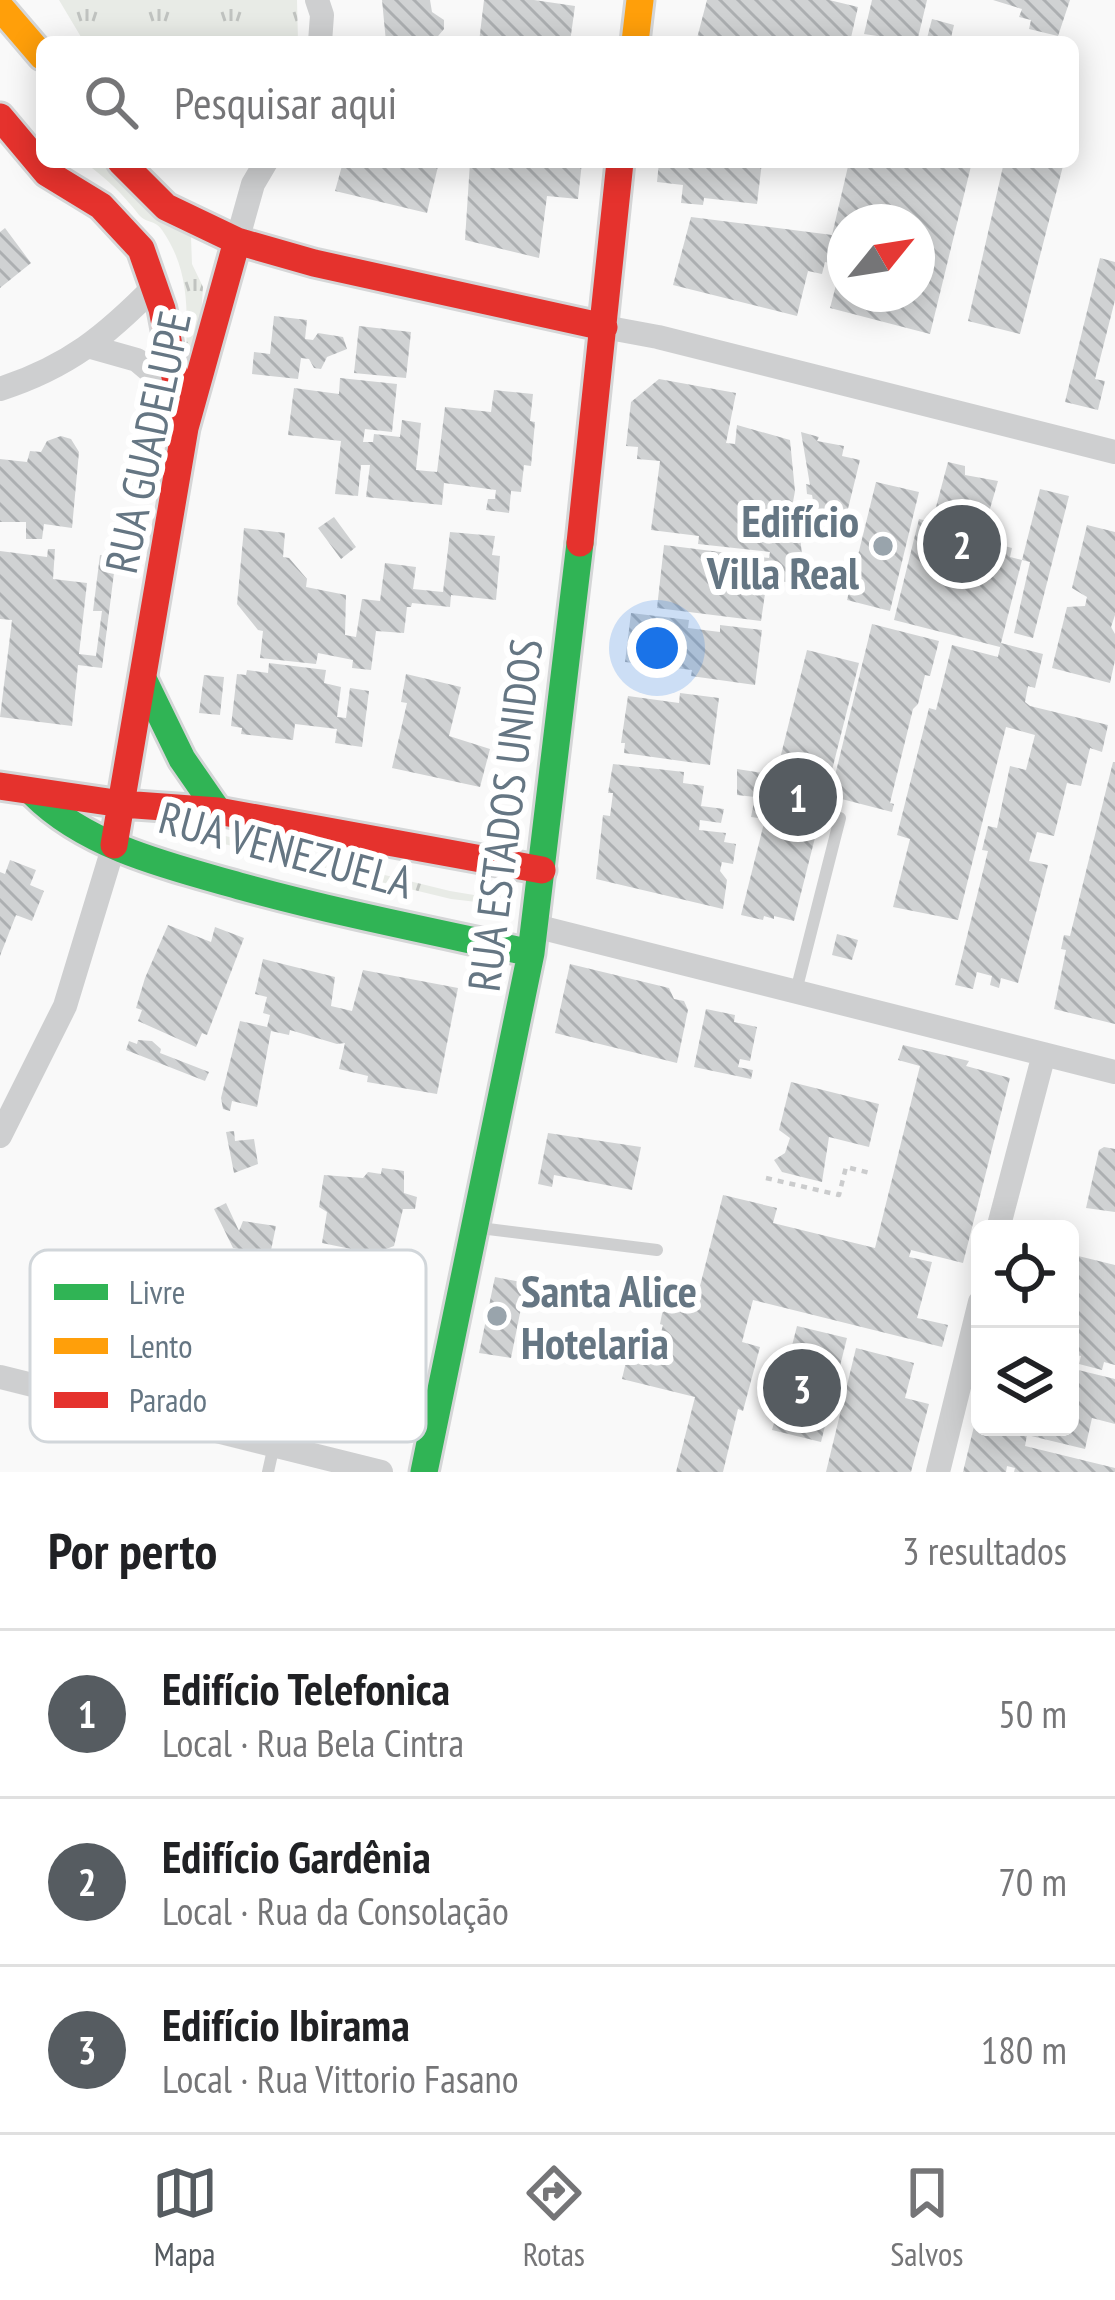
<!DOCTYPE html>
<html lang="pt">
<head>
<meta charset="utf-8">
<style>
  body { margin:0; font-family:"PT Sans Narrow",sans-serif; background:#f6f6f6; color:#202124 }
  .controls { position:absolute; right:36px; bottom:36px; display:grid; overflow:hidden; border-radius:18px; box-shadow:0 6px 30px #0003 }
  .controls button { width:108px; height:108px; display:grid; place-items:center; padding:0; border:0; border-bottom:3px solid #e0e0e0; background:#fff; color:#202124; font:60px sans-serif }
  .compass { position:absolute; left:827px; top:204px; width:108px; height:108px; border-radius:50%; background:#fff; box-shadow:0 6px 30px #0003; rotate:60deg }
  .you { position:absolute; left:657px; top:648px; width:42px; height:42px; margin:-30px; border:9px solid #fff; border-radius:50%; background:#1a73e8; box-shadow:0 0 0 18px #1a73e833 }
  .badge { display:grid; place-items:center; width:78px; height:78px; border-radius:50%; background:#565c61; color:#fff; font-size:39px; font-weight:700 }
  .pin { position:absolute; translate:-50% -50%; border:6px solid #fff; box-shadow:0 3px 12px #0006 }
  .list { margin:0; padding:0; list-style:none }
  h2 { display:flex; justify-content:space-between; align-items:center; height:156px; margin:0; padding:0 48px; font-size:51px }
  h2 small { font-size:39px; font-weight:400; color:#757577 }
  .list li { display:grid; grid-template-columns:78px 1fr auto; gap:36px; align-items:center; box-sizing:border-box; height:168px; padding:0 48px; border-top:3px solid #e0e0e0 }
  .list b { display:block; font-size:45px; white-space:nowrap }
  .list p { margin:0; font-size:39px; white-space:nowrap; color:#757577 }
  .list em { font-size:39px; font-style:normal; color:#757577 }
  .icon { flex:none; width:66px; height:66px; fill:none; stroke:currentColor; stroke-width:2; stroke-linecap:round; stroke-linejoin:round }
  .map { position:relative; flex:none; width:1115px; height:1472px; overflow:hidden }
  .search { position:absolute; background:#fff; box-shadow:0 6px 30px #0003; left:36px; right:36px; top:36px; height:132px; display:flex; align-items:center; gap:30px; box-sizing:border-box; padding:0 42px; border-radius:18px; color:#757577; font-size:45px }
  .sheet { height:660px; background:#fff }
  nav { display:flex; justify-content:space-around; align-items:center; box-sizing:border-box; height:168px; border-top:3px solid #e0e0e0; background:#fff; font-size:33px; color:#757577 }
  nav a { display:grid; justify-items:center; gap:6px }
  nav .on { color:#565c61 }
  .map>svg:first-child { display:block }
  .grass { fill:url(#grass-tufts) }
  .building { fill:url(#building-back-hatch); fill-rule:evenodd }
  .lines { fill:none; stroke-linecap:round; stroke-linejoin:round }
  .fast-casing { stroke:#d5d6d7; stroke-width:33 }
  .slow-casing { stroke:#d5d6d7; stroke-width:33 }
  .jam-casing { stroke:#d5d6d7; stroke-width:33 }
  .path { stroke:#cbcccd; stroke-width:4.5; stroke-dasharray:6 6; stroke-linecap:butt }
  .lane { stroke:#cecfd0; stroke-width:12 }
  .street { stroke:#cecfd0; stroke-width:24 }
  .fast { stroke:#30b455; stroke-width:27 }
  .slow { stroke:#ff9f0a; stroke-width:27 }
  .jam { stroke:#e5322d; stroke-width:27 }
  .poi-dot { fill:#99a4ac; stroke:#fff; stroke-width:4.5 }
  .labels { text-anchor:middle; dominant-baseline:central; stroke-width:12; stroke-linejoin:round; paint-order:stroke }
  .street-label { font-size:45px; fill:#657683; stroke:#fff }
  .poi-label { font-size:45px; font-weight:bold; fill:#657683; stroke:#fff; text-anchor:end }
  .key { fill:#fff; stroke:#d1d6da; stroke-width:3 }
  .key-label { font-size:33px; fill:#657683 }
</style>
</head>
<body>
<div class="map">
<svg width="1115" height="1472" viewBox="0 0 1115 1472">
  <defs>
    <pattern id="grass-tufts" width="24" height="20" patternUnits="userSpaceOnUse" patternTransform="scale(3)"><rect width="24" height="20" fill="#e8ebe6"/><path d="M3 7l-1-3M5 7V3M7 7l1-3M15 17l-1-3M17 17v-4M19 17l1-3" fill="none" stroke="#c0c3c0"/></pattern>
    <pattern id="building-back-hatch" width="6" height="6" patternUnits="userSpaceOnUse" patternTransform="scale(3)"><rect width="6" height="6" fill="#d0d2d3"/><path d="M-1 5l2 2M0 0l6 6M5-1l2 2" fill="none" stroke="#acafb1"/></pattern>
  </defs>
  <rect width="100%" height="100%" fill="#f9f9f9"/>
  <!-- grass -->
  <path class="grass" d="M 59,0 L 297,0 L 298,42 L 84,42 Z
    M 84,162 L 105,162 L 170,226 L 191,237 L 192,264 L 203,287 L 199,350 L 186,351 C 188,307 188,267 162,230 C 154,219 147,224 139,215 C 122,193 106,178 84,162 Z
    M 185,826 L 450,891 L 480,896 L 495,894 L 494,904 L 451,899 L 183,834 Z"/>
  <!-- building -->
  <path class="building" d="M 382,0 L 430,0 L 432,12 L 444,20 L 444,29 L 433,42 L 386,42 Z
    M 484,0 L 534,0 L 575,6 L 570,42 L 479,42 Z
    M 707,0 L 829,0 L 858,7 L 850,42 L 761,42 L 743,38 L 743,41 L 696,42 Z
    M 872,0 L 927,0 L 917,42 L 864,34 Z
    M 993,0 L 1070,0 L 1058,36 L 1029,29 L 1031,20 L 1019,17 L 1022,9 Z
    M 932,19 L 954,25 L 950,42 L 926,42 Z
    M 343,162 L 439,162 L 427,213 L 335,191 Z
    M 470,162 L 582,162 L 578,199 L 547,196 L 539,258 L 465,240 Z
    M 659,162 L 762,162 L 757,204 L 704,198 L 703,205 L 681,203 L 683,185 L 657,182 Z
    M 849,162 L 972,162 L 930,334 L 830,308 L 841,266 L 825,262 L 822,274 L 808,271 L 797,316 L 673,285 L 691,217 L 832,235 ZM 845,222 L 917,222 L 917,294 L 845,294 Z
    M 1004,162 L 1064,162 L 1020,334 L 968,321 Z
    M 5,228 L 31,263 L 0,288 L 0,232 Z
    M 1100,258 L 1115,262 L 1115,300 L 1095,379 L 1105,381 L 1098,410 L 1065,402 Z
    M 274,316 L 307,320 L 305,339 L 313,340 L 318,333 L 343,337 L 347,349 L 327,357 L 321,369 L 314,368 L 309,359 L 301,358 L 298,379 L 252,374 L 254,352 L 270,354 Z
    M 359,326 L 411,332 L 406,378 L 354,373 Z
    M 340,378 L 397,384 L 392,432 L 365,429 L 363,442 L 373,442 L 374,434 L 400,437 L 402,420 L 421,423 L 416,470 L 437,472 L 445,407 L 491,412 L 494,390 L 533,394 L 530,421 L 535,422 L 531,466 L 524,465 L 521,492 L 511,491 L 509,513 L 486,510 L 488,499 L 495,499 L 496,490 L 444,483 L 442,505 L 366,497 L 370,465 L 361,465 L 358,496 L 335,494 L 341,441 L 288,435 L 294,388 L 339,394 Z
    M 659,379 L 736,393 L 726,443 L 735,444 L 737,425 L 790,440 L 795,491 L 789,524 L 799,526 L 805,584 L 767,580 L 761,621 L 657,608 L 664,545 L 769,558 L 770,552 L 698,544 L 699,536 L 651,530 L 660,461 L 637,459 L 638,447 L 626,446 L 631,402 Z
    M 801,432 L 819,437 L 817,441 L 844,446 L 842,456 L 860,460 L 844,525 L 836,523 L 834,531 L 818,527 L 812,495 L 807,494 L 806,484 L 810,485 Z
    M 61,436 L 71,439 L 79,452 L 72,528 L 44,524 L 42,539 L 26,539 L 26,522 L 0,522 L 0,459 L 27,462 L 30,451 L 41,452 L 47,441 Z
    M 948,462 L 965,466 L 965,475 L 998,481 L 981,540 L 1012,548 L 1010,557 L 1022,560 L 1000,647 L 894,620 L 919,519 L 932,522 Z
    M 876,482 L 919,492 L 890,611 L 847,600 Z
    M 1040,489 L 1069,496 L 1033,638 L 1014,633 L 1030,562 L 1022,560 Z
    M 334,517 L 356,547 L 341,559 L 318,528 Z
    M 1087,525 L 1115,532 L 1115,615 L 1111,627 L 1115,634 L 1115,660 L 1110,683 L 1052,668 L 1067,607 L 1085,606 L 1087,597 L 1072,588 Z
    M 244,528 L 285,533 L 283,557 L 289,558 L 307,579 L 306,587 L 346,595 L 345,635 L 356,637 L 362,599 L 380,601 L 385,563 L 416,567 L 413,589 L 443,592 L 450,532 L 495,536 L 492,555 L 500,556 L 496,600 L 451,595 L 450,607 L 412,603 L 411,607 L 407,607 L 404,633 L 376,631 L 371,670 L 352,668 L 353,660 L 318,653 L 316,664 L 260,658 L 263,631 L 258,630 L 237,604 Z
    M 48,549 L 55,549 L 53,579 L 87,583 L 79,654 L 96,656 L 102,611 L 93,611 L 100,555 L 116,557 L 102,668 L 78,665 L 72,726 L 0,717 L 12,620 L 0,619 L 0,551 L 47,557 Z
    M 631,613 L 689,620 L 688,628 L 720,632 L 720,625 L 762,630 L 755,685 L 691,676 L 692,670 L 625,662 Z
    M 872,624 L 939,641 L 930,676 L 925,675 L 918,704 L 913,709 L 890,803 L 894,804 L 892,812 L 830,796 Z
    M 1001,643 L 1043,654 L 1035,688 L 1028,686 L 1025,702 L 1030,706 L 1108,725 L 1102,752 L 1090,748 L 1081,786 L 1067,783 L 1054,836 L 1037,832 L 1029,861 L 1048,865 L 1018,983 L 1001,978 L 999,988 L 990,985 L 992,976 L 977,972 L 973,989 L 955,985 L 988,851 L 982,850 L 988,826 L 997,828 L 1010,766 L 1026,770 L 1035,735 L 1006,727 L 958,920 L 893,907 L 910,839 L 897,835 L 929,708 L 936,710 L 952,645 L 998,657 Z
    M 807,650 L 859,663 L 794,921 L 774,916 L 774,919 L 764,916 L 763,920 L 741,915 L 765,819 L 751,817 L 755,797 L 737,795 L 737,769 L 776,775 Z
    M 269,663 L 326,670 L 324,683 L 341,687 L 337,717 L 346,718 L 350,688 L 369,691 L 362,747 L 335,743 L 337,729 L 295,724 L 293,740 L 241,734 L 242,728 L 231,726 L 237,674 L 246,675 L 247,670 L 268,673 Z
    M 406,674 L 461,687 L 449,736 L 490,749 L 480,787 L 392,768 L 407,703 L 401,702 Z
    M 204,675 L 224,677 L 220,715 L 199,713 Z
    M 680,693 L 719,698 L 710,765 L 624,753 L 625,743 L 621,743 L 628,696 L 679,703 Z
    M 1113,762 L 1115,762 L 1115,1024 L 1054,1009 L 1066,950 L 1061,949 L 1064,935 L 1070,936 Z
    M 613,764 L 684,772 L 683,783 L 704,786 L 701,806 L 724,809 L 721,823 L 700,820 L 699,830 L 726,833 L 724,842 L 736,844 L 733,864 L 722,862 L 720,871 L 727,880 L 723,909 L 596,879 L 603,815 L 610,816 L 613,793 L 608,793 Z
    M 10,860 L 36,870 L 30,885 L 44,891 L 32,921 L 16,915 L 0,956 L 0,872 L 5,874 Z
    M 168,925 L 211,942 L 215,927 L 244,938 L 207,1035 L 202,1033 L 196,1047 L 138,1021 L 142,1010 L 136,1008 L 145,978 Z
    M 837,934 L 858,940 L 852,960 L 832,955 Z
    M 263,959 L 335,977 L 331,1006 L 352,1011 L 363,970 L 458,988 L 437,1094 L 367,1082 L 368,1076 L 339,1069 L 345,1043 L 337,1044 L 290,1030 L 289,1035 L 271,1031 L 257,1107 L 232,1101 L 230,1111 L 223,1109 L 221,1098 L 240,1021 L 267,1027 L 270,1015 L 263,1013 L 267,997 L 255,994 Z
    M 570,964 L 669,988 L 674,999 L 684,1001 L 688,1010 L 677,1063 L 555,1033 Z
    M 706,1009 L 735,1015 L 734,1022 L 757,1027 L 750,1061 L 740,1059 L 738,1067 L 753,1070 L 751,1079 L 694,1067 Z
    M 138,1040 L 152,1041 L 161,1049 L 160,1053 L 209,1072 L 205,1081 L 126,1050 L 129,1041 L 137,1044 Z
    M 903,1045 L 969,1061 L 966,1066 L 1010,1078 L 963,1263 L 911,1250 L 909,1257 L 932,1262 L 917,1318 L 948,1325 L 942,1347 L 753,1300 L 742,1342 L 760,1347 L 743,1411 L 738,1409 L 723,1472 L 676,1472 L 695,1397 L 622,1379 L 628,1353 L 654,1359 L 663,1325 L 660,1324 L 663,1309 L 632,1298 L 637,1279 L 699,1290 L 723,1195 L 777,1208 L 773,1223 L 875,1248 L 920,1066 L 898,1060 Z
    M 791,1082 L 879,1104 L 869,1147 L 829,1137 L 822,1182 L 782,1172 L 774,1160 L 785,1153 L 790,1138 L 779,1130 Z
    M 234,1131 L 235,1141 L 254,1139 L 258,1164 L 234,1173 L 226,1132 Z
    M 548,1133 L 641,1147 L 632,1190 L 554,1175 L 552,1187 L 538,1184 Z
    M 1104,1147 L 1115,1149 L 1115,1212 L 1086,1208 L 1099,1150 Z
    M 382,1168 L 404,1171 L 404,1193 L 417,1197 L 415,1209 L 403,1209 L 394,1246 L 381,1251 L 380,1255 L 322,1243 L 327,1212 L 319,1207 L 324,1175 L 363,1178 L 368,1172 L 381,1174 Z
    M 226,1203 L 239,1231 L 243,1221 L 276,1226 L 270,1255 L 287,1259 L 283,1275 L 260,1269 L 264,1254 L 233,1248 L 214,1209 Z
    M 1070,1254 L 1115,1265 L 1115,1365 L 1104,1362 L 1102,1370 L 1079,1364 L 1081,1356 L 1070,1354 Z
    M 495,1277 L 526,1283 L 511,1358 L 479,1353 Z
    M 797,1326 L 847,1338 L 821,1442 L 772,1430 L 781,1398 L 768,1395 L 772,1379 L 783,1381 Z
    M 856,1348 L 914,1363 L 905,1398 L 929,1404 L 911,1472 L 826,1472 Z
    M 1070,1368 L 1115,1379 L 1115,1424 L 1092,1418 L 1085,1449 L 1027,1435 L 1025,1446 L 1115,1468 L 1115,1472 L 1014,1472 L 1015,1468 L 1007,1466 L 1006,1472 L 963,1472 L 975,1422 L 980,1427 L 1070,1427 Z"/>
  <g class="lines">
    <defs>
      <path id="fast" d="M 144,681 L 182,759 L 218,811
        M 34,794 C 88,848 172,867 243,887 C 338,913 435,932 531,953
        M 424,1472 L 531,953 L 580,543"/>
      <path id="slow" d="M 0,7 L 42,56
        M 635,42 L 640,0"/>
      <path id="jam" d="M 0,117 L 47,173 L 101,206 L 141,249 L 162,309 L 184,424
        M 121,162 L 166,207 L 237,241 L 314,263 L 604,327
        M 580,543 L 620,162
        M 0,786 L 122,804 L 218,811 L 542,870
        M 114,845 L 185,428 L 237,241"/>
    </defs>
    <!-- fast casing -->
    <use href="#fast" class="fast-casing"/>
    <!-- slow casing -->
    <use href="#slow" class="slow-casing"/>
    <!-- jam casing -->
    <use href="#jam" class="jam-casing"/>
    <!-- path -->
    <path class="path" d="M 766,1178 L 839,1195 L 846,1167 L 870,1173"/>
    <!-- lane -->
    <path class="lane" d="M 796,991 L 840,818
      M 480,1228 L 657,1250
      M 268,1472 L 274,1445"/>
    <!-- street -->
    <path class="street" d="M 317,0 L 322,15 L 320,42
      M 237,241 L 253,184 L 266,162
      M 604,327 L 658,337 L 1115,452
      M 91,347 L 137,360 L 175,392
      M 0,389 C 68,367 106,336 156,285
      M 535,926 L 1115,1072
      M 0,1136 L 65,1006 L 114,845
      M 998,1229 L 1044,1054
      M 0,1377 L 381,1472
      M 938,1472 L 980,1302"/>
    <!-- fast -->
    <use href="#fast" class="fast"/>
    <!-- slow -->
    <use href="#slow" class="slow"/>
    <!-- jam -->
    <use href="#jam" class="jam"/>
  </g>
  <!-- markers -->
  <g class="poi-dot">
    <circle cx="883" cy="546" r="12"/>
    <circle cx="497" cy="1316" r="12"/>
  </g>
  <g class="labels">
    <!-- street labels -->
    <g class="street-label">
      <text transform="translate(147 442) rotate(-78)">RUA GUADELUPE</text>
      <text transform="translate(504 815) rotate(-83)">RUA ESTADOS UNIDOS</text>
      <text transform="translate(286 849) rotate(15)">RUA VENEZUELA</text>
    </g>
    <!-- poi labels -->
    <g class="poi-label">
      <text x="859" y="520">Edifício<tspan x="859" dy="52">Villa Real</tspan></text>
      <text x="521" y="1290" text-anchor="start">Santa Alice<tspan x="521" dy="52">Hotelaria</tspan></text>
    </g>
  </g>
  <!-- legend -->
  <rect x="30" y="1250" width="396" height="192" rx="18" class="key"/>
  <rect x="54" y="1284" width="54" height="16" fill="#30b455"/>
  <rect x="54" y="1338" width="54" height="16" fill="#ff9f0a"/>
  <rect x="54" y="1392" width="54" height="16" fill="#e5322d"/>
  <g class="key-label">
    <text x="129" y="1304">Livre</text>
    <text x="129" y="1358">Lento</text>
    <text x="129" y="1412">Parado</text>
  </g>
</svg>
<div class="controls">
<button><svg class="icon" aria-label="locate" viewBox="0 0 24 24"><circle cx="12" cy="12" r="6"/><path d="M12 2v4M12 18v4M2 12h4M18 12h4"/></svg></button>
<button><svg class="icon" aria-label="layers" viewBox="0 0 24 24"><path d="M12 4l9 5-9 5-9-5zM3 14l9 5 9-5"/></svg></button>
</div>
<svg class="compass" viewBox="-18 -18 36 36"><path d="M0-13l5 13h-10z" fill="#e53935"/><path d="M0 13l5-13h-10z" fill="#757577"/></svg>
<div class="you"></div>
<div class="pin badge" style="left:798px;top:797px">1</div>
<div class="pin badge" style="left:962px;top:544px">2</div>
<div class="pin badge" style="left:802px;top:1388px">3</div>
<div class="search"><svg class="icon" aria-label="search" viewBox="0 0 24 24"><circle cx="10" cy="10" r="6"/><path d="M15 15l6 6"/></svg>Pesquisar aqui</div>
</div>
<section class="sheet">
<h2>Por perto<small>3 resultados</small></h2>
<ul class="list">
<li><span class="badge">1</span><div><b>Edifício Telefonica</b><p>Local · Rua Bela Cintra</p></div><em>50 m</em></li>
<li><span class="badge">2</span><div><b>Edifício Gardênia</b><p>Local · Rua da Consolação</p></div><em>70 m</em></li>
<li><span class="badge">3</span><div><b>Edifício Ibirama</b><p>Local · Rua Vittorio Fasano</p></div><em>180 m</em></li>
</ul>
</section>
<nav>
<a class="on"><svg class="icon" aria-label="map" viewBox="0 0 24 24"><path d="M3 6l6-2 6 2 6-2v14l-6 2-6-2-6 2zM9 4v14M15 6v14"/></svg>Mapa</a>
<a><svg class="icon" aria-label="directions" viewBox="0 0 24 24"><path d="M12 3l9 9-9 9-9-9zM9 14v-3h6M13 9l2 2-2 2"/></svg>Rotas</a>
<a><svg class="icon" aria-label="saved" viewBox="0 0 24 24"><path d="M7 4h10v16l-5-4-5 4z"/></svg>Salvos</a>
</nav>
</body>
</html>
